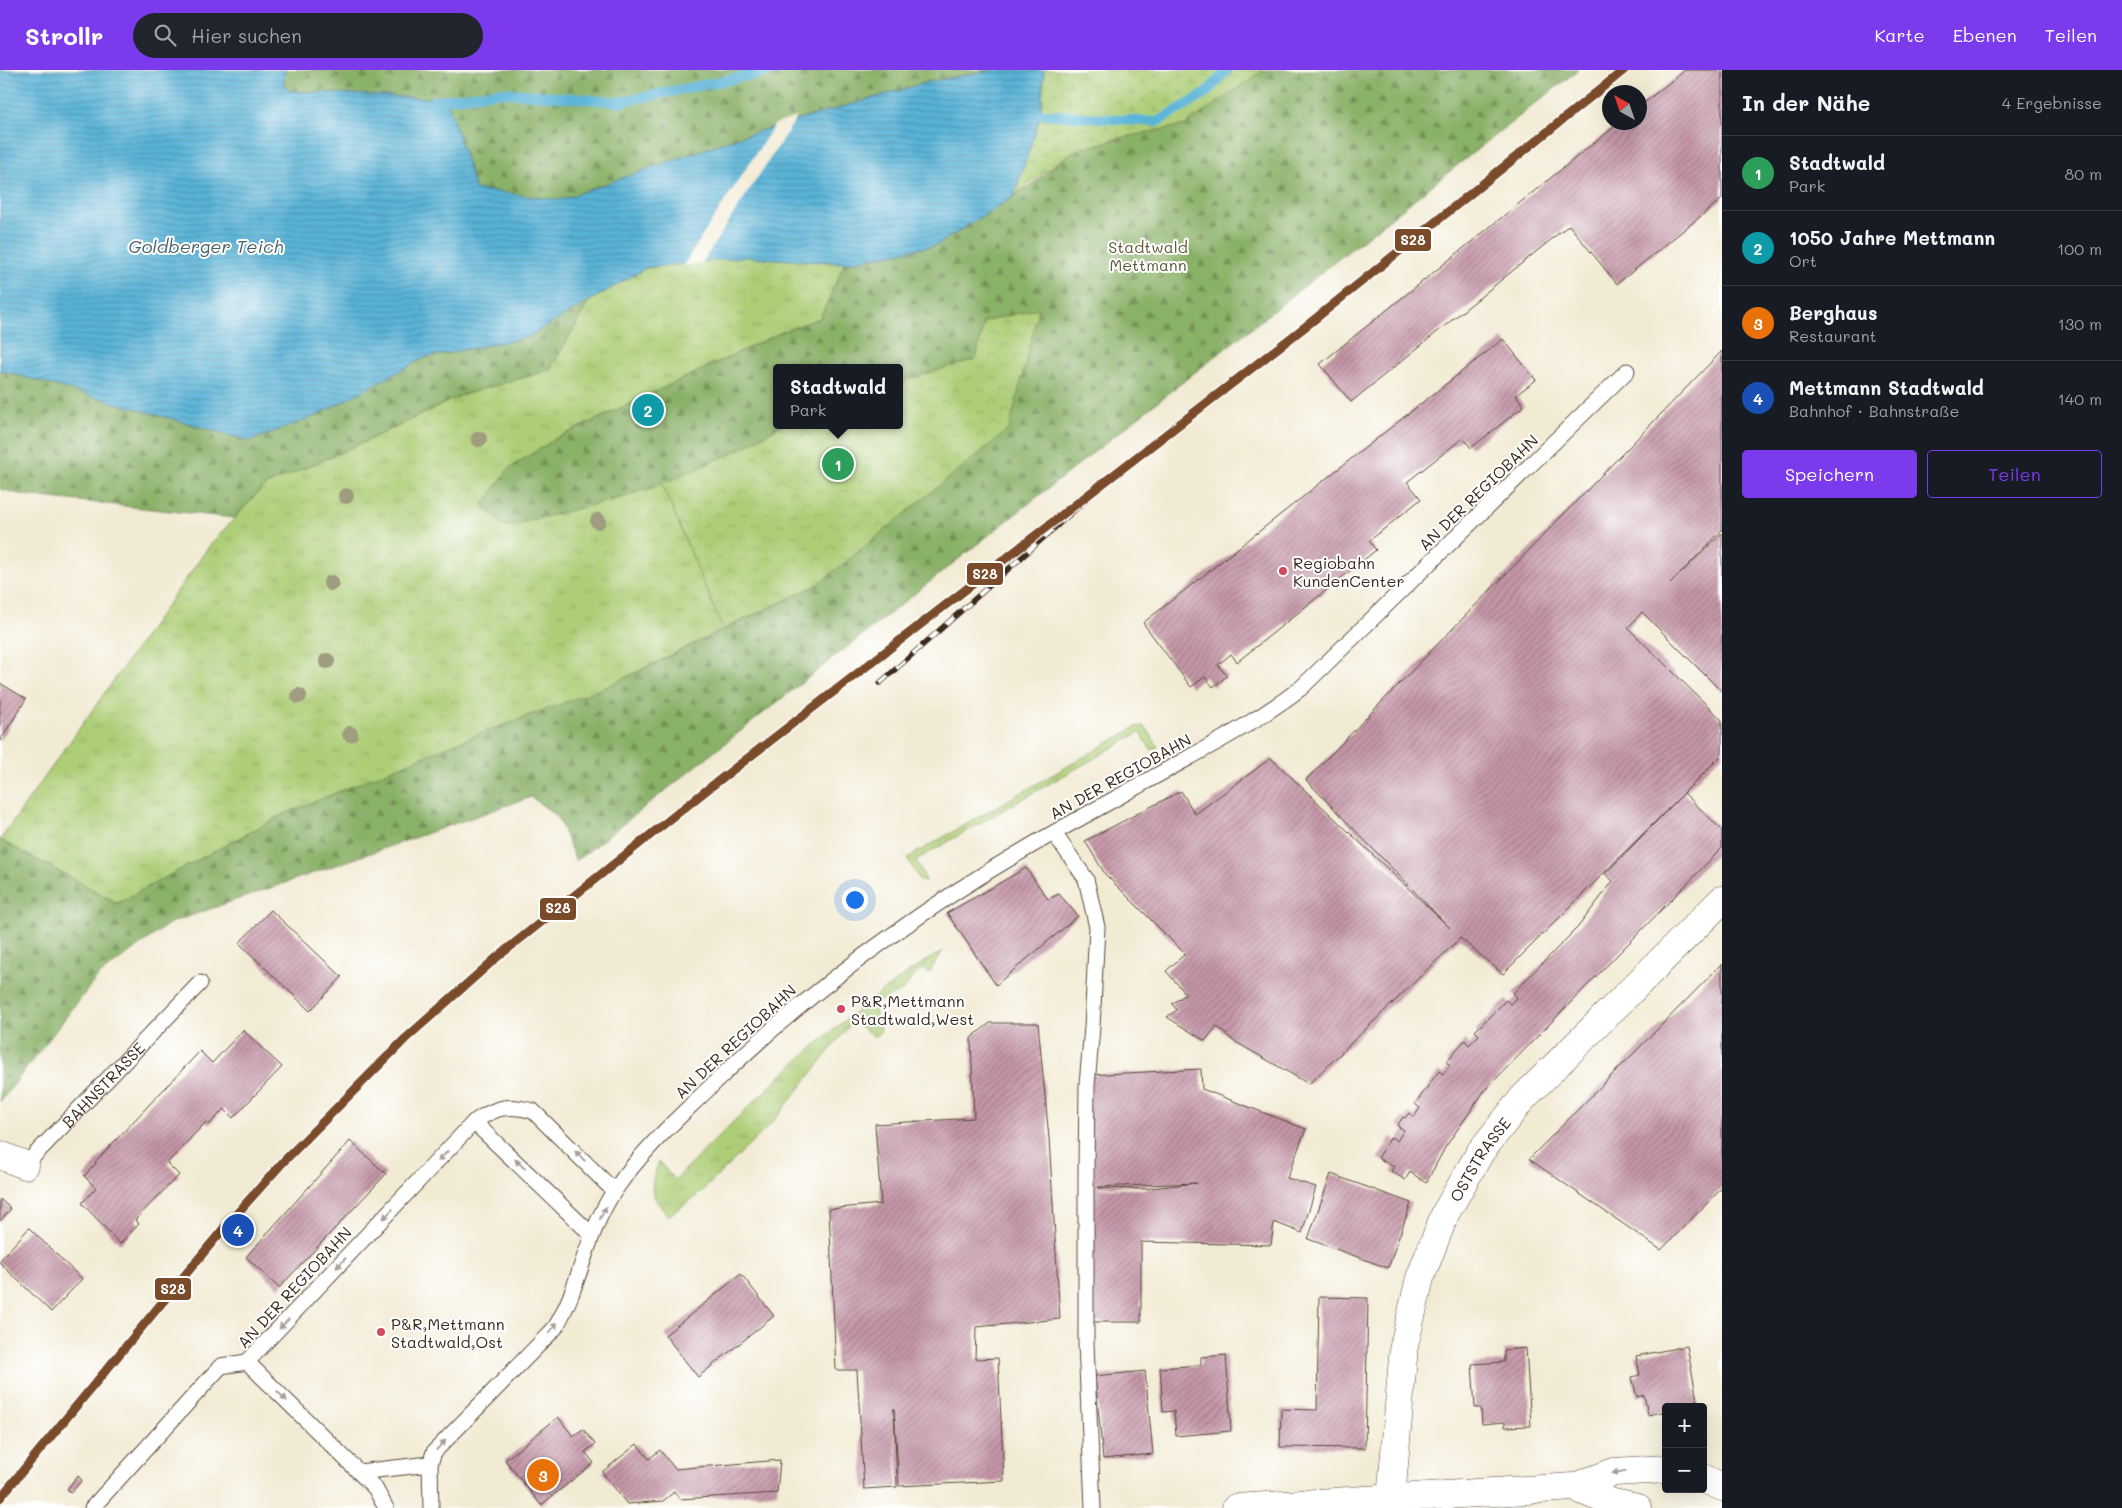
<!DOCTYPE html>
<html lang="de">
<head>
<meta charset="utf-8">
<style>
  body { margin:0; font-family:Mali,sans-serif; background:#20242c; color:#f1f3f6 }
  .controls { position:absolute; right:15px; bottom:15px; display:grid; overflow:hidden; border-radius:5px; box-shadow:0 5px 20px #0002 }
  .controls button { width:45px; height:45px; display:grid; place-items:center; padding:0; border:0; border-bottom:1px solid #363941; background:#171b24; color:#f1f3f6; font:25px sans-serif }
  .compass { position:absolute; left:1602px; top:15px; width:45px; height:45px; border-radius:50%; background:#171b24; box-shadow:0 5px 20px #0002; rotate:320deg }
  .you { position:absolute; left:854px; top:829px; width:18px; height:18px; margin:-12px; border:4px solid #fff; border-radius:50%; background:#1a73e8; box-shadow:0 0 0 8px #1a73e833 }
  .badge { display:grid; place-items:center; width:32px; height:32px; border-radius:50%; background:#7c3aed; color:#fff; font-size:16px; font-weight:700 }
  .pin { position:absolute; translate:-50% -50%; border:2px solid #fff; box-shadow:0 1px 5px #0006 }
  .popup { position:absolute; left:773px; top:294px; width:130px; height:65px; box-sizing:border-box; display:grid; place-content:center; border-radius:5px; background:#171b24; filter:drop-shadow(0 1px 4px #0005); font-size:16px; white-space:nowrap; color:#9ea1a6 }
  .popup b { font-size:19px; color:#f1f3f6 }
  .popup::after { content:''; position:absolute; left:50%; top:100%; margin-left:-10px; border:10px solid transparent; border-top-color:#171b24 }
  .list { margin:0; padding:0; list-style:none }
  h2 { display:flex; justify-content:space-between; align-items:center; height:65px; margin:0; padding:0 20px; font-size:21px }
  h2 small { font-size:16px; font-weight:400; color:#9ea1a6 }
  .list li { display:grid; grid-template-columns:32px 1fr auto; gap:15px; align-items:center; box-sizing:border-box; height:75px; padding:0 20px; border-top:1px solid #363941 }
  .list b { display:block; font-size:19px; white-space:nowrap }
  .list p { margin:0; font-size:16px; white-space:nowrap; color:#9ea1a6 }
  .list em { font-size:16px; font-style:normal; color:#9ea1a6 }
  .actions { display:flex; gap:10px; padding:15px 20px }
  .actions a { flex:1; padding:11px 0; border:1px solid #7c3aed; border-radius:5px; text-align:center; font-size:18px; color:#7c3aed }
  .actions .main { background:#7c3aed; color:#fff }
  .icon { flex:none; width:28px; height:28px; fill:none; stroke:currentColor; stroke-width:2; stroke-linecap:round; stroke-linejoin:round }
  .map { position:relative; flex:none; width:1722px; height:1438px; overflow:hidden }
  header { display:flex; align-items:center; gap:30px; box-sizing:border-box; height:70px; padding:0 25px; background:#7c3aed; color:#fff }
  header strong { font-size:24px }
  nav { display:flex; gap:28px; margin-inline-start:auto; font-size:18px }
  .search { width:350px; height:45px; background:#20242c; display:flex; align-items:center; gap:12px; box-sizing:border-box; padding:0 18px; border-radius:28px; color:#9ea1a6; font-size:19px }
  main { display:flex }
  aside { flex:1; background:#171b24 }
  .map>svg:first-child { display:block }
  .grass { fill:url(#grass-tufts); stroke:#747c4a }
  .forest { fill:url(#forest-firs); stroke:#626e43 }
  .wetland { fill:url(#wetland-marsh); stroke:#747c4a }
  .park { fill:url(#park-crowns); stroke:#747c4a }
  .water { fill:url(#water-rules); stroke:#4a6e7a }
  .pier { fill:#f2ebd4 }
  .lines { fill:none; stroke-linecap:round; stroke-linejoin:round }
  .stream { stroke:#59b3d7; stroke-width:10 }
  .building { fill:url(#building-hatch); fill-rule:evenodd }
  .lane-casing { stroke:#564739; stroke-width:17 }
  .street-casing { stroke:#564739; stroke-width:29 }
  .secondary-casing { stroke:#564739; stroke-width:29 }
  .lane { stroke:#fff; stroke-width:15 }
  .street { stroke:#fff; stroke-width:28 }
  .secondary { stroke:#fff; stroke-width:28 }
  .rail-casing { stroke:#3b2a1e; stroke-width:5.5 }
  .rail { stroke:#fff; stroke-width:4; stroke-dasharray:11; stroke-linecap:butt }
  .rail-1-casing { stroke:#fff; stroke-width:12 }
  .rail-1 { stroke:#7a4b2a; stroke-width:9 }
  .tree { fill:#a09c7f }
  .oneway { fill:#a79f9a }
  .poi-dot { fill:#d1495b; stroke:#fff; stroke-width:2 }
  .labels { text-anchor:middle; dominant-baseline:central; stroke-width:4; stroke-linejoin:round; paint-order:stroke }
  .park-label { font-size:16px; fill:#5d5b39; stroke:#fff }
  .street-label { font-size:16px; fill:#3b2a1e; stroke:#fff }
  .poi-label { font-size:16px; fill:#3b2a1e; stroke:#fff; text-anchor:start }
  .water-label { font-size:18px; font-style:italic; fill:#476168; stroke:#fff }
  .line-badge { stroke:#fff; stroke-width:2 }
  .badge-label { font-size:14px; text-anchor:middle; font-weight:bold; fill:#fff }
</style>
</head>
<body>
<header>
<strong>Strollr</strong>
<div class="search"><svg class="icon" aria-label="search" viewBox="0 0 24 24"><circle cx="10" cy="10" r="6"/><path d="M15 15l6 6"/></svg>Hier suchen</div>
<nav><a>Karte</a><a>Ebenen</a><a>Teilen</a></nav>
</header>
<main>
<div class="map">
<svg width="1722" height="1438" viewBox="0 0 1722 1438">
  <defs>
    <pattern id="grass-tufts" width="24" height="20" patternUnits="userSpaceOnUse" patternTransform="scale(1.25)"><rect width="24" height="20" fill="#adce77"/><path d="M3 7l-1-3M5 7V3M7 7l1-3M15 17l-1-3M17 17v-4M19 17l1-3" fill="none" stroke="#96b166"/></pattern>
    <pattern id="forest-firs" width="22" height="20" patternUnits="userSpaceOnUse" patternTransform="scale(1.25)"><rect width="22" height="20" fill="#8ab168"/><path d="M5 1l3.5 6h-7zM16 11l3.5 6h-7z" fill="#729055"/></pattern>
    <pattern id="wetland-marsh" width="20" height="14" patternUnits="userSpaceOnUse" patternTransform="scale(1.25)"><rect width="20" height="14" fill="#adce77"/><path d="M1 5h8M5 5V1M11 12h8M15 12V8" fill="none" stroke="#96b166"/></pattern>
    <pattern id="park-crowns" width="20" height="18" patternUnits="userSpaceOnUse" patternTransform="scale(1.25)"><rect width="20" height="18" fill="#adce77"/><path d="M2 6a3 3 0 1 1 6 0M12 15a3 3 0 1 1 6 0" fill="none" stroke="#96b166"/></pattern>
    <pattern id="water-rules" width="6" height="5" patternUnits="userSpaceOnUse" patternTransform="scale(1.25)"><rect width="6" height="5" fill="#59b3d7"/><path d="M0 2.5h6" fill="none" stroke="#4b92ae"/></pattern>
    <pattern id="building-hatch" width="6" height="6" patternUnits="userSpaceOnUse" patternTransform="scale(1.25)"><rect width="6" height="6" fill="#c596a8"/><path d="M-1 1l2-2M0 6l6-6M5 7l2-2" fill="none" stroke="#a17b88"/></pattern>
  </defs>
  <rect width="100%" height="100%" fill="#fff"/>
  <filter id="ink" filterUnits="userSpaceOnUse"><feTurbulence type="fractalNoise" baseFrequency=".02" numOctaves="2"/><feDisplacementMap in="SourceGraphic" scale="10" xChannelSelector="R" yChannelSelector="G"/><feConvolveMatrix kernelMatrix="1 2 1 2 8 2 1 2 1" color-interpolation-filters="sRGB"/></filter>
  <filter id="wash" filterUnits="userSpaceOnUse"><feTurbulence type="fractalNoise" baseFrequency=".0096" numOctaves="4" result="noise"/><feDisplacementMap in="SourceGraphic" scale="20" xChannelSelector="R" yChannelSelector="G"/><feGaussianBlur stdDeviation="1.12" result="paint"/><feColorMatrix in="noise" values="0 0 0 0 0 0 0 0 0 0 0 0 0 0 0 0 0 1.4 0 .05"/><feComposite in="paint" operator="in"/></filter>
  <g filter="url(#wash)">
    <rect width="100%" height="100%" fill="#f2ebd4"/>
    <!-- grass -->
    <path class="grass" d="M 743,187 L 845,193 L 820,248 L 782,262 L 555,369 L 620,428 L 662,414 L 723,559 L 606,617 L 282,745 L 118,833 L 0,770 L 210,475 L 264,416 L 364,372 L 462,325 L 550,300 L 589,231 L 646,198 Z
      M 1143,656 L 1148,660 L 1158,677 L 1151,680 L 1140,662 L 916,790 L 926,810 L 921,812 L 907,788 L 1136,657 Z
      M 943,881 L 929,903 L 924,899 L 918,901 L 903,920 L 873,934 L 881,961 L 875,967 L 853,951 L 773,1052 L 698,1125 L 668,1146 C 650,1124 648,1119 659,1092 L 675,1110 C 741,1044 805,978 880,923 C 901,908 921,893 943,881 Z"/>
    <!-- forest -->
    <path class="forest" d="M 285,0 L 994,0 L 928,12 L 736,68 L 560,130 L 475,119 L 447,29 L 290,21 L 284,15 Z
      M 1264,0 L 1578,0 L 576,791 L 557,746 L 531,727 L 170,853 L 98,906 L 0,1032 L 0,770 L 118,833 L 282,745 L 466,669 L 606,617 L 817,515 L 1039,238 L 984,252 L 976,289 L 899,312 L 899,298 L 777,298 L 777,355 L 782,355 L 739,380 L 679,408 L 620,428 L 504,457 L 483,436 L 509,398 L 555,369 L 782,262 L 820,248 L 845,193 L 937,175 L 1032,115 L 1073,81 L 1120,68 L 1185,55 Z
      M 589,231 L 550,300 L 462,325 L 364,372 L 264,416 L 234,448 L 24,425 L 0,419 L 0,300 L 250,371 L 316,346 L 424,288 L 528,267 Z"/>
    <!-- wetland -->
    <path class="wetland" d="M 1044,0 L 1264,0 L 1185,55 L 1120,68 L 1073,81 L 1014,126 L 1041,44 Z"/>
    <!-- park -->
    <path class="park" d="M 1039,238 L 1009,359 L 817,515 L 723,559 L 662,414 L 739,380 L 782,355 L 899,355 L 899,312 L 976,289 L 984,252 Z"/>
    <!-- water -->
    <path class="water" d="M 0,0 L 285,0 L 284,15 L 290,21 L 447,29 L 475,119 L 560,130 L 736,68 L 928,12 L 994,0 L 1044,0 L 1041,44 L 1014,126 L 937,175 L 845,193 L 743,187 L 646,198 L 528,267 L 424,288 L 316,346 L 250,371 L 0,300 Z"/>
    <!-- pier -->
    <path class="pier" d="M 797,47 L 701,194 L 683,196 L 775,54 Z"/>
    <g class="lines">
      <!-- stream -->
      <path class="stream" d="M 434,31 L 500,22 L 620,32 L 776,0
        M 1041,44 L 1157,52 L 1205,24 L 1227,0"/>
    </g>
    <g id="blocks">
      <!-- building -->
      <path class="building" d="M 1685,0 L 1722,0 L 1722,129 L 1617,214 L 1569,155 L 1351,332 L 1320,294 L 1620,52 L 1640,52 L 1640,36 Z
        M 1503,269 L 1536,310 L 1516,325 L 1524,336 L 1471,378 L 1463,368 L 1407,412 L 1421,429 L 1369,471 L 1376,480 L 1237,592 L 1231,584 L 1218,595 L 1227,606 L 1213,617 L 1205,607 L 1191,617 L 1143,553 Z
        M 1722,281 L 1722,460 L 1670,514 L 1722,463 L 1722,622 L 1642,542 L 1628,558 L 1722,650 L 1722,685 L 1503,904 L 1460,868 L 1309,1014 L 1232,970 L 1217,956 L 1205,971 L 1167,947 L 1177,940 L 1172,934 L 1186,924 L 1166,901 L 1185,884 L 1105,804 L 1085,771 L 1181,721 L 1195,744 L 1271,688 L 1450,858 L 1306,710 Z
        M 0,613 L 26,629 L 0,671 Z
        M 1684,723 L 1722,760 L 1722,778 L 1485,1020 L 1446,1076 L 1426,1113 L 1410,1102 L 1405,1110 L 1391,1101 L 1394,1097 L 1378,1088 L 1391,1067 L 1397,1071 L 1404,1060 L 1397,1056 L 1403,1047 L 1405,1048 L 1409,1043 L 1414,1047 L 1420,1038 L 1415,1034 L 1439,1001 L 1443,1004 L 1450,995 L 1446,992 L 1451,986 L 1465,970 L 1469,975 L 1479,965 L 1475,961 L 1506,930 L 1510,934 L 1517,927 L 1513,923 L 1578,857 L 1613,811 L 1605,804 Z
        M 1026,798 L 1048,829 L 1059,824 L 1078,846 L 996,915 L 947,843 Z
        M 271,840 L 342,907 L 310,941 L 239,873 Z
        M 1722,894 L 1722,1118 L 1661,1180 L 1529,1089 Z
        M 990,953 L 1038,953 L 1049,1068 L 1060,1249 L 976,1257 L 975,1289 L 998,1288 L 1004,1411 L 899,1416 L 894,1338 L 897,1417 L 864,1419 L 857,1300 L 836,1300 L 829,1139 L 881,1134 L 875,1054 L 974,1048 L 971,968 Z
        M 243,960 L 282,997 L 233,1048 L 224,1039 L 209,1055 L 206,1052 L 167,1093 L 179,1105 L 135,1150 L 139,1154 L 120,1174 L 82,1133 L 96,1118 L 84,1106 L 96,1093 L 95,1092 L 200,981 L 212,993 Z
        M 1201,999 L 1202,1019 L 1306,1059 L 1287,1108 L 1316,1117 L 1302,1163 L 1274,1152 L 1271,1175 L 1141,1172 L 1141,1252 L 1091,1252 L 1088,1005 ZM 1197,1113 L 1142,1119 L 1099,1118 L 1098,1117 Z
        M 350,1071 L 386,1104 L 279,1218 L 246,1187 Z
        M 1331,1104 L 1411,1133 L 1388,1198 L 1308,1169 Z
        M 0,1129 L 11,1139 L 0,1151 Z
        M 29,1158 L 82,1209 L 51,1242 L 0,1193 L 0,1190 Z
        M 741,1204 L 774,1246 L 698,1307 L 665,1265 Z
        M 1319,1227 L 1368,1228 L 1365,1378 L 1280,1377 L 1281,1339 L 1317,1340 Z
        M 1687,1276 L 1698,1335 L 1666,1337 L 1666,1341 L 1648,1345 L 1644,1325 L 1637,1327 L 1632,1307 L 1640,1305 L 1636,1286 Z
        M 1526,1278 L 1531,1356 L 1505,1357 L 1505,1352 L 1482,1354 L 1481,1338 L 1475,1338 L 1472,1294 L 1504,1292 L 1504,1280 Z
        M 1226,1285 L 1231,1361 L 1176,1366 L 1174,1341 L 1163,1342 L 1160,1298 L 1201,1295 L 1201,1287 Z
        M 1145,1301 L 1153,1384 L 1103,1389 L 1095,1306 Z
        M 558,1347 L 573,1366 L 583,1359 L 595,1374 L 585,1382 L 594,1393 L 541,1435 L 505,1390 Z
        M 637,1374 L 649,1389 L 660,1380 L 675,1399 L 780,1390 L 777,1423 L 680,1429 L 674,1422 L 663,1431 L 627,1434 L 602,1402 Z
        M 78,1406 L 82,1410 L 71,1423 L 67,1419 Z"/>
    </g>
  </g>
  <g filter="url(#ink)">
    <use href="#blocks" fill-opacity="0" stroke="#564739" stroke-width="1"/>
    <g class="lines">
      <defs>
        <g id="lane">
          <path d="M 1054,763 L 1086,809 L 1097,857 L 1092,957 L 1087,1015 L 1086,1100 L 1086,1273 L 1093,1438"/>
          <path d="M 474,1052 L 592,1165"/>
          <path id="s1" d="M 25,1095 L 200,913"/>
          <path d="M 247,1292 L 474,1052 C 496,1037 507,1034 533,1041 L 614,1121"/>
          <path d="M 247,1292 L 359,1402 L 375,1418 L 386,1438"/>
          <path d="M 359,1402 L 430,1394"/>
          <path d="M 92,1438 L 221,1296 L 247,1292"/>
          <path d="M 431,1438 L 430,1394 L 434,1382 L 555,1258 C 581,1215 586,1162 615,1120 C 640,1083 673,1053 704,1023 C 809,919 928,833 1057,761 C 1098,738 1139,715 1181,692 C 1223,669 1263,647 1301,618 L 1627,301"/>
        </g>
        <g id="street">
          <path d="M 0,1085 L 25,1095"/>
          <path id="s2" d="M 1391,1430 L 1404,1276 L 1420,1208 L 1445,1144 L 1481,1081 L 1523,1028 L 1722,830"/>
        </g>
        <path id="secondary" d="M 1703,1408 L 1722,1417
          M 1574,1417 L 1613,1433 L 1638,1438
          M 1236,1438 L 1574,1417 L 1614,1402 L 1666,1399"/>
      </defs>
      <!-- lane casing -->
      <use href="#lane" class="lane-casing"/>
      <!-- street casing -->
      <use href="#street" class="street-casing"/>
      <!-- secondary casing -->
      <use href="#secondary" class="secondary-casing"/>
      <!-- lane -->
      <use href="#lane" class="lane"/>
      <!-- street -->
      <use href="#street" class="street"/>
      <!-- secondary -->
      <use href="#secondary" class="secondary"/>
      <defs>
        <path id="rail" d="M 880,613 L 1077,438 L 1139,386"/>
      </defs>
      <!-- rail casing -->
      <use href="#rail" class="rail-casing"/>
      <!-- rail -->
      <use href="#rail" class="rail"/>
      <defs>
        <path id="rail-1" d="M 0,1428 L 224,1158 L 284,1091 L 405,969 L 496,888 L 708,719 L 1310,253 L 1624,0"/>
      </defs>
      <!-- rail-1 casing -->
      <use href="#rail-1" class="rail-1-casing"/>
      <!-- rail-1 -->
      <use href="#rail-1" class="rail-1"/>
    </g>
    <!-- trees -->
    <g class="tree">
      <circle cx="479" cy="369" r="8"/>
      <circle cx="346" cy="426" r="8"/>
      <circle cx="598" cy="451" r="8"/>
      <circle cx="331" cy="513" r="8"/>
      <circle cx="327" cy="591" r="8"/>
      <circle cx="299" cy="626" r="8"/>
      <circle cx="350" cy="664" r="8"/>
    </g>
    <!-- one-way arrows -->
    <defs><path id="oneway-solid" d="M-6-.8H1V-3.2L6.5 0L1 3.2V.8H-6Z" transform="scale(1.25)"/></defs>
    <g class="oneway">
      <use href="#oneway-solid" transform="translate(443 1086) rotate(133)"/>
      <use href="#oneway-solid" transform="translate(580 1086) rotate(-135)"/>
      <use href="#oneway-solid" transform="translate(520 1094) rotate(-137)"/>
      <use href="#oneway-solid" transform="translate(603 1143) rotate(-63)"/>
      <use href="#oneway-solid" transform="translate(388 1144) rotate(134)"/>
      <use href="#oneway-solid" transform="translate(341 1193) rotate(133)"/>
      <use href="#oneway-solid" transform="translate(284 1254) rotate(134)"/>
      <use href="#oneway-solid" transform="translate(553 1258) rotate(-51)"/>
      <use href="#oneway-solid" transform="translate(282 1326) rotate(44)"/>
      <use href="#oneway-solid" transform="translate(441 1375) rotate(-46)"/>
      <use href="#oneway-solid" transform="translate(1619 1402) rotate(170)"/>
    </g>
  </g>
  <!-- markers -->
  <g class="poi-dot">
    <circle cx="1283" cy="501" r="5"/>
    <circle cx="841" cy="939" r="5"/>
    <circle cx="381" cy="1262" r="5"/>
  </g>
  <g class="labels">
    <!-- park labels -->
    <g class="park-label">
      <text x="1148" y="176">Stadtwald<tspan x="1148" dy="18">Mettmann</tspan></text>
    </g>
    <!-- street labels -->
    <g class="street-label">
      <text transform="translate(1478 422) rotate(-44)">AN DER REGIOBAHN</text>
      <text transform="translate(1120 706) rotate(-29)">AN DER REGIOBAHN</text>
      <text transform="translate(735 971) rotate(-43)">AN DER REGIOBAHN</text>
      <text stroke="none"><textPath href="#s1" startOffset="112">BAHNSTRASSE</textPath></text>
      <text stroke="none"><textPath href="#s2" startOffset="358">OSTSTRASSE</textPath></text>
      <text transform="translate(294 1217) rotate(-47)">AN DER REGIOBAHN</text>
    </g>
    <!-- poi labels -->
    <g class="poi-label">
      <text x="1293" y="492">Regiobahn<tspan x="1293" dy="18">KundenCenter</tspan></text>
      <text x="851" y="930">P&amp;R,Mettmann<tspan x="851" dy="18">Stadtwald,West</tspan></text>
      <text x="391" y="1253">P&amp;R,Mettmann<tspan x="391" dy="18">Stadtwald,Ost</tspan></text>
    </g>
    <!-- water labels -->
    <g class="water-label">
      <text x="206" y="176">Goldberger Teich</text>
    </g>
  </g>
  <g class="line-badge">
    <rect x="1394" y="158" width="38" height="24" rx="5" fill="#7a4b2a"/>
    <rect x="966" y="492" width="38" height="24" rx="5" fill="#7a4b2a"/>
    <rect x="539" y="827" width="38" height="24" rx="5" fill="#7a4b2a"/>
    <rect x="154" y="1207" width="38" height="24" rx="5" fill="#7a4b2a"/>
  </g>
  <g class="badge-label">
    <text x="1413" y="175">S28</text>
    <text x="985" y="509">S28</text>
    <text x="558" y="843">S28</text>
    <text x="173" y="1224">S28</text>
  </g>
</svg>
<div class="controls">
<button>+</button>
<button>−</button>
</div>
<svg class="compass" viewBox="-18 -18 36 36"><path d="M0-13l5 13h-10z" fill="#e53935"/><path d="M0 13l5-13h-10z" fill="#9ea1a6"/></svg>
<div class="you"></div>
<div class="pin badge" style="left:838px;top:394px;background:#2e9e5b">1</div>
<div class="popup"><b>Stadtwald</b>Park</div>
<div class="pin badge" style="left:648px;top:340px;background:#0f9aa8">2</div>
<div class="pin badge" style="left:543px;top:1405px;background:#e8710a">3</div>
<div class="pin badge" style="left:238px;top:1160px;background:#1a4fb4">4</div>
</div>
<aside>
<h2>In der Nähe<small>4 Ergebnisse</small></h2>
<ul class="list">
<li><span class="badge" style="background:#2e9e5b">1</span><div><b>Stadtwald</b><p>Park</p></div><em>80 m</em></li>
<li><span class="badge" style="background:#0f9aa8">2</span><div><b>1050 Jahre Mettmann</b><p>Ort</p></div><em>100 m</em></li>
<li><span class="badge" style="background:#e8710a">3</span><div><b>Berghaus</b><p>Restaurant</p></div><em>130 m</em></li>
<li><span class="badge" style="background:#1a4fb4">4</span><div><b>Mettmann Stadtwald</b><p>Bahnhof · Bahnstraße</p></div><em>140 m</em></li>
</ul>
<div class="actions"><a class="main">Speichern</a><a>Teilen</a></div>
</aside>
</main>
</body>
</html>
